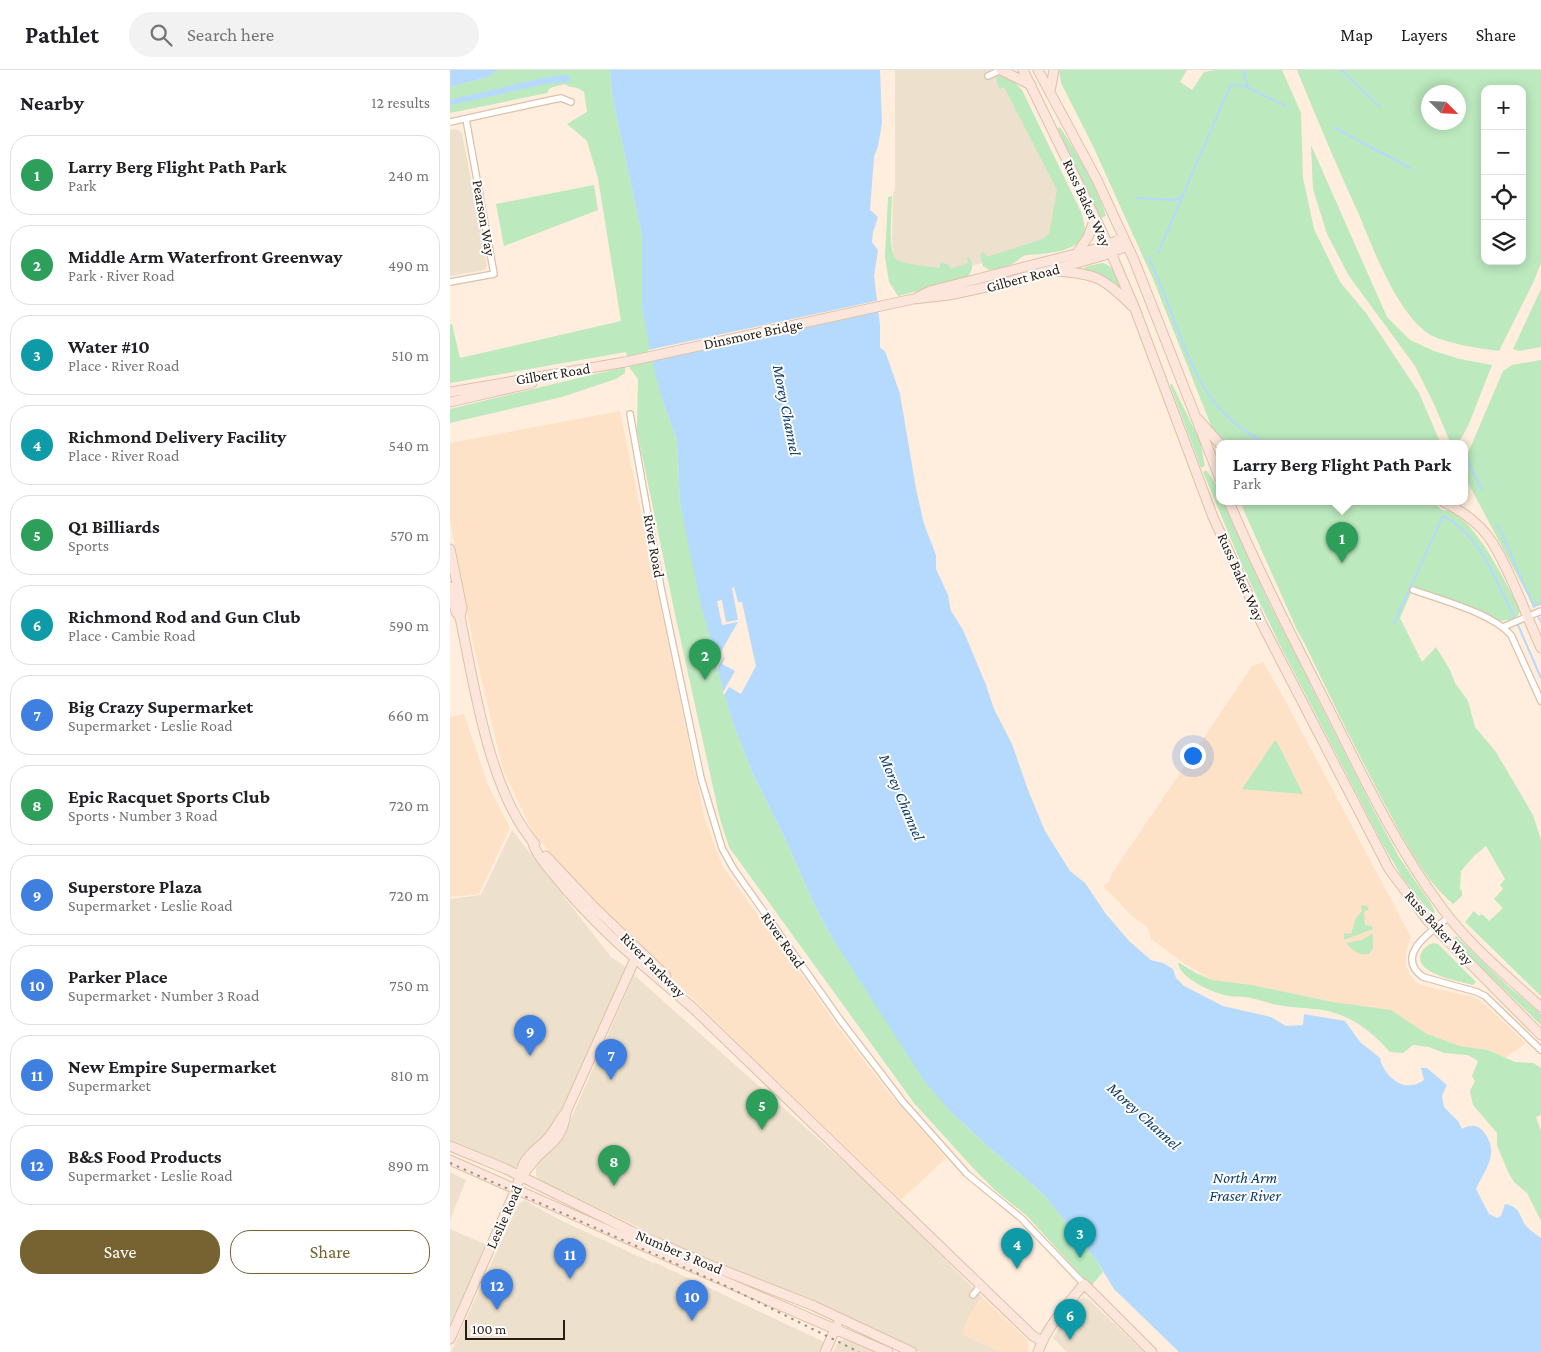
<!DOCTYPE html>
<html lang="en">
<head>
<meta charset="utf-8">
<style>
  body { margin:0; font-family:"Crimson Pro",serif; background:#f2f2f2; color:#202124 }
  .controls { position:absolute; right:15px; top:15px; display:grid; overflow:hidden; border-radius:10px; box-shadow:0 2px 12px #0003 }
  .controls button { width:45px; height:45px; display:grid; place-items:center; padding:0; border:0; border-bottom:1px solid #e0e0e0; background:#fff; color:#202124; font:25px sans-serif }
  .compass { position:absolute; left:971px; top:15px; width:45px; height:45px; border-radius:50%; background:#fff; box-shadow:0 2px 12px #0003; rotate:114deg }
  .scale { position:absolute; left:15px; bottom:12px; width:100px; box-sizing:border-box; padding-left:5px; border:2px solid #271d13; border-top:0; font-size:14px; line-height:18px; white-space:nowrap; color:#271d13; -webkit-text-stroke:4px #fefefe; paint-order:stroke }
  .you { position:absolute; left:742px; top:685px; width:18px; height:18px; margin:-12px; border:4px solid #fff; border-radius:50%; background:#1a73e8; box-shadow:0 0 0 8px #1a73e833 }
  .badge { display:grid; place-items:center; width:32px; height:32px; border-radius:50%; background:#776331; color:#fff; font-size:16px; font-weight:700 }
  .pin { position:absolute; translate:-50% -41px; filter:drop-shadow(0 1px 2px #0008) }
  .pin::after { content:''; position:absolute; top:26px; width:18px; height:15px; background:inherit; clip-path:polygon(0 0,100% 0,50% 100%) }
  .popup { position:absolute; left:766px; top:370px; width:252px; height:65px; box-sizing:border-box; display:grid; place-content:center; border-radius:10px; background:#fff; filter:drop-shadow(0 1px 4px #0005); font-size:16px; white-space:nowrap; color:#757577 }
  .popup b { font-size:19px; color:#202124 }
  .popup::after { content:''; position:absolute; left:50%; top:100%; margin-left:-10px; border:10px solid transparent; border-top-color:#fff }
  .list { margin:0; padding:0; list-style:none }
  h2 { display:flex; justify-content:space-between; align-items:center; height:65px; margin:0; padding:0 20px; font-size:21px }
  h2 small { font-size:16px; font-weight:400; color:#757577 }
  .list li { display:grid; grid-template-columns:32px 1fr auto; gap:15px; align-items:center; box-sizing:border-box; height:80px; margin:0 10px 10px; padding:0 10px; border:1px solid #e0e0e0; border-radius:20px }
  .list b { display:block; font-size:19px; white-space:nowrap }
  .list p { margin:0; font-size:16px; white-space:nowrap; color:#757577 }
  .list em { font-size:16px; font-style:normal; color:#757577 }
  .actions { display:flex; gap:10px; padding:15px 20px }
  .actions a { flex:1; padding:11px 0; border:1px solid #776331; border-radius:20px; text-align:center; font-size:18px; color:#776331 }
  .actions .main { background:#776331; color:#fff }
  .icon { flex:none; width:28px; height:28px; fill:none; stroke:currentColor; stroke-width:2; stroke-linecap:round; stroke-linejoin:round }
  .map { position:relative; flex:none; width:1091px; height:1282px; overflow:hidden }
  header { display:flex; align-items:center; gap:30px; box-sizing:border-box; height:70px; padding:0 25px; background:#fff; border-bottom:1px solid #e0e0e0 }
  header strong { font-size:24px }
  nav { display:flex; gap:28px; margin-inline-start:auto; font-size:18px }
  .search { width:350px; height:45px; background:#f2f2f2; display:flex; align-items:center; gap:12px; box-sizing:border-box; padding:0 18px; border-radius:28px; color:#757577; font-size:19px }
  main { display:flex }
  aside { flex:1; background:#fff }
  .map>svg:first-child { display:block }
  .commercial { fill:#ede1cd }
  .built { fill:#fee2c8 }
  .green { fill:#bce9be; fill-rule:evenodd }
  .water { fill:#b6d9fe }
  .pier { fill:#ffeddd }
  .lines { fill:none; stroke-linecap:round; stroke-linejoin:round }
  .stream { stroke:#b6d9fe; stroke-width:2 }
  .street-casing { stroke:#ddc1a7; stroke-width:8 }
  .secondary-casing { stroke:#ddc1a7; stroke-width:11 }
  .street { stroke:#fff; stroke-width:5.5 }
  .secondary { stroke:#fce6dc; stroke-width:9 }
  .rail { stroke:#9d8f81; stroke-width:2; stroke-dasharray:2.5 5; stroke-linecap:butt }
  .labels { text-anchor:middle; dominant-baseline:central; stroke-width:4; stroke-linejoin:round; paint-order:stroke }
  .street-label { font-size:15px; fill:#271d13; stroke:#fefefe }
  .water-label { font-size:16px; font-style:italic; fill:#0e3d67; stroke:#fefefe }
</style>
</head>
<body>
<header>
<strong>Pathlet</strong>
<div class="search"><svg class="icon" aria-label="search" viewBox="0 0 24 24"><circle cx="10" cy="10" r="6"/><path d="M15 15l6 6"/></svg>Search here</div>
<nav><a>Map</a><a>Layers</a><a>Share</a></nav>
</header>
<main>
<aside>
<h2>Nearby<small>12 results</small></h2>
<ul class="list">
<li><span class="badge" style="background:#2e9e5b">1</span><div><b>Larry Berg Flight Path Park</b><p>Park</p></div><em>240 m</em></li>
<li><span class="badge" style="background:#2e9e5b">2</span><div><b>Middle Arm Waterfront Greenway</b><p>Park · River Road</p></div><em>490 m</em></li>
<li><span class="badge" style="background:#0f9aa8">3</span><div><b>Water #10</b><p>Place · River Road</p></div><em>510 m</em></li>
<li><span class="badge" style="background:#0f9aa8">4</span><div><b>Richmond Delivery Facility</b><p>Place · River Road</p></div><em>540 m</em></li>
<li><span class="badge" style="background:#2e9e5b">5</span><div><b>Q1 Billiards</b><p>Sports</p></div><em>570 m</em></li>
<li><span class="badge" style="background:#0f9aa8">6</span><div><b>Richmond Rod and Gun Club</b><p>Place · Cambie Road</p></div><em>590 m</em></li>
<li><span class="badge" style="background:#3f7fe0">7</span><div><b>Big Crazy Supermarket</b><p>Supermarket · Leslie Road</p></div><em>660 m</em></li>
<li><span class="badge" style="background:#2e9e5b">8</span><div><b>Epic Racquet Sports Club</b><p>Sports · Number 3 Road</p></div><em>720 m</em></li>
<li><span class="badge" style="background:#3f7fe0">9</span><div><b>Superstore Plaza</b><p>Supermarket · Leslie Road</p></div><em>720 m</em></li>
<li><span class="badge" style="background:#3f7fe0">10</span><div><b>Parker Place</b><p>Supermarket · Number 3 Road</p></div><em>750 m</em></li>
<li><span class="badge" style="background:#3f7fe0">11</span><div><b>New Empire Supermarket</b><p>Supermarket</p></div><em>810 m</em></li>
<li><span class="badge" style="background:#3f7fe0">12</span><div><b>B&amp;S Food Products</b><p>Supermarket · Leslie Road</p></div><em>890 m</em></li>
</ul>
<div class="actions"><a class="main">Save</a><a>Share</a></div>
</aside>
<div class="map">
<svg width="1091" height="1282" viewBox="0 0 1091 1282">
  <rect width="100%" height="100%" fill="#ffeddd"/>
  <!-- commercial -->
  <path class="commercial" d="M 445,0 L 547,0 L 613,128 L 603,171 L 499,203 L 444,192 L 442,171 L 443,124 L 445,118 Z
    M 5,59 L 9,60 L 12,64 L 24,125 L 27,132 L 37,197 L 34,200 L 0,206 L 0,60 Z
    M 62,760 L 161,887 L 182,901 L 99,1063 L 69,1095 L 64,1097 L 0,1072 L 0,829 L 31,825 Z
    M 184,905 L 428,1122 L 532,1227 L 520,1244 L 512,1264 L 551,1282 L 471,1282 L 425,1259 L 354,1227 L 264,1193 L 89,1110 L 86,1106 L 86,1098 L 91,1089 L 109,1073 L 114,1065 Z
    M 0,1102 L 16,1110 L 0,1150 Z
    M 74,1130 L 110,1150 L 203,1193 L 201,1199 L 204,1192 L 374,1272 L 370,1282 L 1,1282 L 68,1135 Z
    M 0,1159 L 37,1175 L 0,1257 Z
    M 634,1227 L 639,1230 L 694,1282 L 617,1282 L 603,1268 L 627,1230 Z
    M 396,1268 L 429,1282 L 383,1282 L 389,1271 Z"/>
  <!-- built -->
  <path class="built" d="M 170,341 L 255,750 L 273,797 L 354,908 L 387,956 L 439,1023 L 496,1088 L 451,1130 L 328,1012 L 139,827 L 83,763 L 53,700 L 23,573 L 0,450 L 0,373 Z
    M 813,592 L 836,632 L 961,867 L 956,882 L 956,896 L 961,906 L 967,913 L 975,916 L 1023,927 L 1032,932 L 1076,973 L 1055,988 L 1038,980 L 1010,976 L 977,964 L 938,940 L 883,932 L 802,915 L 762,910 L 735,894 L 701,869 L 698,858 L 681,845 L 653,816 L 659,812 L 661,805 L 802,596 Z
    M 14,644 L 38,715 L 60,758 L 29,824 L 0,827 L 0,647 Z
    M 532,1227 L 575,1268 L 579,1275 L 577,1282 L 551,1282 L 511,1264 L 520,1244 Z"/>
  <!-- green -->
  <path class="green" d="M 48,0 L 160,0 L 162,25 L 192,166 L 192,239 L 213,332 L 227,370 L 230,434 L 267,597 L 283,653 L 302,702 L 338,775 L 364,834 L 381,866 L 501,1042 L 533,1072 L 593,1124 L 645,1188 L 653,1202 L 641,1216 L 576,1145 L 547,1122 L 524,1099 L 464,1033 L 279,777 L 270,749 L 225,544 L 187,361 L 188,309 L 179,297 L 176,282 L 0,313 L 0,254 L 2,254 L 10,288 L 171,251 L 148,108 L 137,71 L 117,54 L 137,42 L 134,22 C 125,15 119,18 115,14 L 100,18 L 97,23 L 0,43 L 0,17 L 38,7 Z
    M 609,0 L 737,0 L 730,12 L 742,20 L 754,2 L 766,0 L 832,0 L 851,43 L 853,108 L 864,159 L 890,212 L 916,243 L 969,323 L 991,374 L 777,374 L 762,358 L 703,209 L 643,76 L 611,13 Z
    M 847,0 L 1091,0 L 1091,193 L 1083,213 L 1049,281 C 1031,279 994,273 979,264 C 948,244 924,181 910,147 C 888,99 867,49 847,0 ZM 1035,19 L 1072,19 L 1072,191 L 1035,191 ZM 978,22 L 1008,22 L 1008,52 L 978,52 Z
    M 549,6 L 560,8 L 572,20 L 632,144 C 633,150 636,157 634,163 C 630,183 591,184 577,185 C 571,186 569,190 565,192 C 558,197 546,199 539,200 L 533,196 L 530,185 L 531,183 L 534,182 L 536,187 L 593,169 L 599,164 L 607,120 L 554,17 L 549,19 L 546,8 Z
    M 610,57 C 628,85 646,115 656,146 L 650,148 L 608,59 Z
    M 861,75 L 937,247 L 960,270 L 984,281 L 1010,289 L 1042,295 L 1018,356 L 1008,374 L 1001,374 L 984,334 L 965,296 L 899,206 L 877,164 L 863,119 Z
    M 144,115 L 148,140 L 54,176 L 46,134 Z
    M 442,126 C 442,138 437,184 447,190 C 454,194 480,197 489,198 L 491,193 L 498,194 L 500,199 L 518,193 L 517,188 L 520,187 C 523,197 524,202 514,209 L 448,226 L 439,212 L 435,187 L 438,127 Z
    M 652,193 C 664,195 668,209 671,220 L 651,205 L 634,199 L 635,197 Z
    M 1091,219 L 1091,277 L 1069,281 L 1063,279 Z
    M 1091,290 L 1091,535 L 1084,537 L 1015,407 L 1015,390 L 1053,301 L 1062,295 Z
    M 175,297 L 175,303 L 166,309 L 112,327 L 0,353 L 0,339 Z
    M 722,314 L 750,371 L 755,396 L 751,398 L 720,315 Z
    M 756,400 C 764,410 770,419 770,432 L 773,432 L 819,533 L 924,741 L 949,787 L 981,834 L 985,842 L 984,844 L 975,836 L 952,807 L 931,771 L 829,573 L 791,493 L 753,402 Z
    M 790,432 L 962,432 L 969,433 L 970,432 L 983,432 L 992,440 C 1020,438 1056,513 1067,534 L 1070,540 L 1068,546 L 1060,550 L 1047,551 L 963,518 L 950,548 L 972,592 L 986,577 L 1000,600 L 1005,613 L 1018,631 L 1025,657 L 1046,682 L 1083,745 L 1091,770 L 1091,926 L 1015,852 L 1024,841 L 1029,846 L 1032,844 L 1039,851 L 1053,838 L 1044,829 L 1053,819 L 1050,815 L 1055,809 L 1036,776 L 1024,786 L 1011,801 L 1010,819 L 1012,821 L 1012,826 L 1003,834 C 971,806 953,767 933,731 C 906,679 880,627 855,574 L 847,560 Z
    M 825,670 L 827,672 L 853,724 L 792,719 Z
    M 913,835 L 917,836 L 919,840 L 914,841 L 915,855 L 922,856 L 923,859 L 894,870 L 894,863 L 901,864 L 906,848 L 912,841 L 911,836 Z
    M 923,863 L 923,878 L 919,884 C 909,886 902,880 896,873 L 912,870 Z
    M 1006,866 L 1059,917 L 1091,944 L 1091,955 L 1007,874 L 1004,869 Z
    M 983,873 L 988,874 L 1026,912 L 1023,915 C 1010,911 969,905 970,887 C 971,880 977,875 983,873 Z
    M 728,892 L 746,903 L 762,910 L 802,915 L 883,932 L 941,940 L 977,964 L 1010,976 L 1038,980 L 1065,992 L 1083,993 L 1091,998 L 1091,1045 L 1086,1047 L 1091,1061 L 1091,1151 L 1077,1123 L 1064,1112 L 1058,1102 L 1047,1075 L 1047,1063 L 1023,1035 L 1020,1021 L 1025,1011 L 1022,1006 L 1028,991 L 1018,985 L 994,983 L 979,977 L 963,975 L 953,983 L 940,982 C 924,964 907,950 885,943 C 867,937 846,939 828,935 C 816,933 806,928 794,927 C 789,926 784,927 779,926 C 765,924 728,908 728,892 Z"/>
  <!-- water -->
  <path class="water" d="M 0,0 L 48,0 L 38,7 L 0,17 Z
    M 160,0 L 430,0 L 432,53 L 428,76 L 424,87 L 420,140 L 428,147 L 423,162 L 422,172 L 428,180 L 424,206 L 430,255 L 430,278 L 435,281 L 450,324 L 466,419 L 474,454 L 486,485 L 486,499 L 498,525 L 501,541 L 513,560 L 536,615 L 544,639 L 562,674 L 578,720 L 595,761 L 620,801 L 635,813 L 656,844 L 679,871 L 701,890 L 713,893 L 723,899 L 726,908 L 734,916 L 773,936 L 821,947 L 836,956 L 853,955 L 854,944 L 895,951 L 910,972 L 930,988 C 932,1001 947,1018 962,1015 C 966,1015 971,1012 974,1010 L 971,998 L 977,998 L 997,1015 L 992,1026 L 994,1037 L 1008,1051 L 1012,1059 C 1020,1055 1027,1054 1033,1061 C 1051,1083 1035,1099 1026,1119 L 1039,1144 L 1047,1148 L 1051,1146 L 1055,1134 C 1072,1137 1069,1148 1077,1157 C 1081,1161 1087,1165 1091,1168 L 1091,1282 L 729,1282 L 664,1219 L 645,1188 L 593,1124 L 533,1072 L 501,1042 L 475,1012 L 381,866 L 364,834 L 338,775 L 302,702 L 283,653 L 267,598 L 265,585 L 251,535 L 230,434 L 227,370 L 213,332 L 205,303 L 192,239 L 192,166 L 162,25 Z
    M 114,5 L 119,5 L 120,12 L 101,13 L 0,35 L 0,30 L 92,8 Z"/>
  <!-- pier -->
  <path class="pier" d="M 430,230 L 431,241 L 200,291 L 198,280 Z
    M 284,517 L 288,532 L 292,532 L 306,596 L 291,624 L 279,617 L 274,625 L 273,622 L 285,601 L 272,594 L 275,588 L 274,587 L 267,599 L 266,596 L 271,587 L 269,585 L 288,552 L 272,555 L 267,531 L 272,530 L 276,552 L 288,550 L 282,518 Z"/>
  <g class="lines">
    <!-- stream -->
    <path class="stream" d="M 795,0 L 794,4 L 798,17
      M 891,0 L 930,37
      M 885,58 L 960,98
      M 686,128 L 725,130 L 732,127
      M 708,183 L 781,14 L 794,16 L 836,36
      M 698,187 C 734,256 738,341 820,374
      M 1018,391 L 1032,420
      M 1048,455 L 1084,537
      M 1084,536 L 1091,533
      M 1088,546 L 1091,552
      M 944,553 L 993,446 C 1029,463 1048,514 1064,547
      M 1068,555 L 1091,608"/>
    <defs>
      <path id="street" d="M 538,6 L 551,0
        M 0,52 L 101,30 L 111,28 L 121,32
        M 0,212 L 44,204 L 16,49
        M 180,344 L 211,518 L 251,708 L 272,778 L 283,798 L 391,951 L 453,1032 L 517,1104 L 571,1148 L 634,1214
        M 963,520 C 991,530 1042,543 1061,565 L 1091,631
        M 1053,557 L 1091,541
        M 999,847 C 982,861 943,885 973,907 L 1027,922 L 1035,926 L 1091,980
        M 523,1225 L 531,1215"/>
      <path id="secondary" d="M 551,0 L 581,15
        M 573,0 L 653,164 L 685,239 L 763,447 L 812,554 L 939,799 L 978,851 L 1091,965
        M 588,0 L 647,110 L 684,190 L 770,409
        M 600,21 L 604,0
        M 627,183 L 638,167 L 645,148
        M 606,201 C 646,204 653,207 682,236
        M 468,227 L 480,221 L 649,178 L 674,168
        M 0,322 L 175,292 L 463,229 L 499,225 L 550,214 L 652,186 L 677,176
        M 0,332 L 82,313
        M 747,348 L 770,374
        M 779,432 C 810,505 847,576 883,647 C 916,713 948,779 992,838 C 1019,875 1057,906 1091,937
        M 994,432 C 1012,441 1031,455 1042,472 C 1061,502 1076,545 1091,578
        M 0,479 L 12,538 L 10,547 C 24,614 39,722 85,774
        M 0,517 L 6,542 L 10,547
        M 82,770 C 85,783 96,795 104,805 C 145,857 194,896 243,938 L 583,1266 L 592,1271
        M 96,786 L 145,838 L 216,906
        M 0,1076 L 56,1099 L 181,1161 L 257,1194 L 364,1236 L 462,1282
        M 0,1090 L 216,1186 L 438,1282
        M 71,1107 C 76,1101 81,1094 86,1088 C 103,1071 112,1069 116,1043
        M 0,1269 L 66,1119 C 69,1111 70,1101 74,1093 C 80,1082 90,1077 98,1068 C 105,1060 109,1050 116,1042 L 185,889
        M 375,1282 L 387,1255
        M 588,1282 C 597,1256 617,1235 634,1214 L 702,1282"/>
    </defs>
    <!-- street casing -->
    <use href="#street" class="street-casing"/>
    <!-- secondary casing -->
    <use href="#secondary" class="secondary-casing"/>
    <!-- street -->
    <use href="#street" class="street"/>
    <!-- secondary -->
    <use href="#secondary" class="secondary"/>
    <!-- rail -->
    <path class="rail" d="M 0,1093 L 278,1217 L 409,1282"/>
  </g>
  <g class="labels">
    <!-- street labels -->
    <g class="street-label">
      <text transform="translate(637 133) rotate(65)">Russ Baker Way</text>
      <text transform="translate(34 148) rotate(80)">Pearson Way</text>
      <text transform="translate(573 208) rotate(-15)">Gilbert Road</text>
      <text transform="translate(303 264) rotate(-12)">Dinsmore Bridge</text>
      <text transform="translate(103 304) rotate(-9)">Gilbert Road</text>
      <text transform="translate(204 476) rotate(80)">River Road</text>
      <text transform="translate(791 507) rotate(66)">Russ Baker Way</text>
      <text transform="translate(989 858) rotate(48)">Russ Baker Way</text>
      <text transform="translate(333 870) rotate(55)">River Road</text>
      <text transform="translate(203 895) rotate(45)">River Parkway</text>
      <text transform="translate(54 1147) rotate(-66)">Leslie Road</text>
      <text transform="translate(229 1182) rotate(23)">Number 3 Road</text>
    </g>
    <!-- water labels -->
    <g class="water-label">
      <text transform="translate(337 340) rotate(79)">Morey Channel</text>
      <text transform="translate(452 727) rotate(67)">Morey Channel</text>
      <text transform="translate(694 1046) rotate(42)">Morey Channel</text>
      <text x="795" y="1107">North Arm<tspan x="795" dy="18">Fraser River</tspan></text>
    </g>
  </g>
</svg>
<div class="controls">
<button>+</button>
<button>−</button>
<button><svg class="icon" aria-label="locate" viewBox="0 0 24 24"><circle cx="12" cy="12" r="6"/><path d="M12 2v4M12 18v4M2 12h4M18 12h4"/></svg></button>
<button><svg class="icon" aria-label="layers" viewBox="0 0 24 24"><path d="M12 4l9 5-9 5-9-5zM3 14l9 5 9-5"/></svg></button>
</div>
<svg class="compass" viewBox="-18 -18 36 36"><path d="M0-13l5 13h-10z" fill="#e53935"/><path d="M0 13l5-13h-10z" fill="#757577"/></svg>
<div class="scale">100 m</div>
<div class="you"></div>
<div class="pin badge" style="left:892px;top:493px;background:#2e9e5b">1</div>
<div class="popup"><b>Larry Berg Flight Path Park</b>Park</div>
<div class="pin badge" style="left:255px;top:610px;background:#2e9e5b">2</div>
<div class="pin badge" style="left:630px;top:1188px;background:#0f9aa8">3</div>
<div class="pin badge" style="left:567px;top:1199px;background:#0f9aa8">4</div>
<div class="pin badge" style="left:312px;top:1060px;background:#2e9e5b">5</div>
<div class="pin badge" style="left:620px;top:1270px;background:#0f9aa8">6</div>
<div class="pin badge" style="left:161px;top:1010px;background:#3f7fe0">7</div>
<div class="pin badge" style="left:164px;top:1116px;background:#2e9e5b">8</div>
<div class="pin badge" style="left:80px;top:986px;background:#3f7fe0">9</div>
<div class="pin badge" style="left:242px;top:1251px;background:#3f7fe0">10</div>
<div class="pin badge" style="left:120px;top:1209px;background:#3f7fe0">11</div>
<div class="pin badge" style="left:47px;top:1240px;background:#3f7fe0">12</div>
</div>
</main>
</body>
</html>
